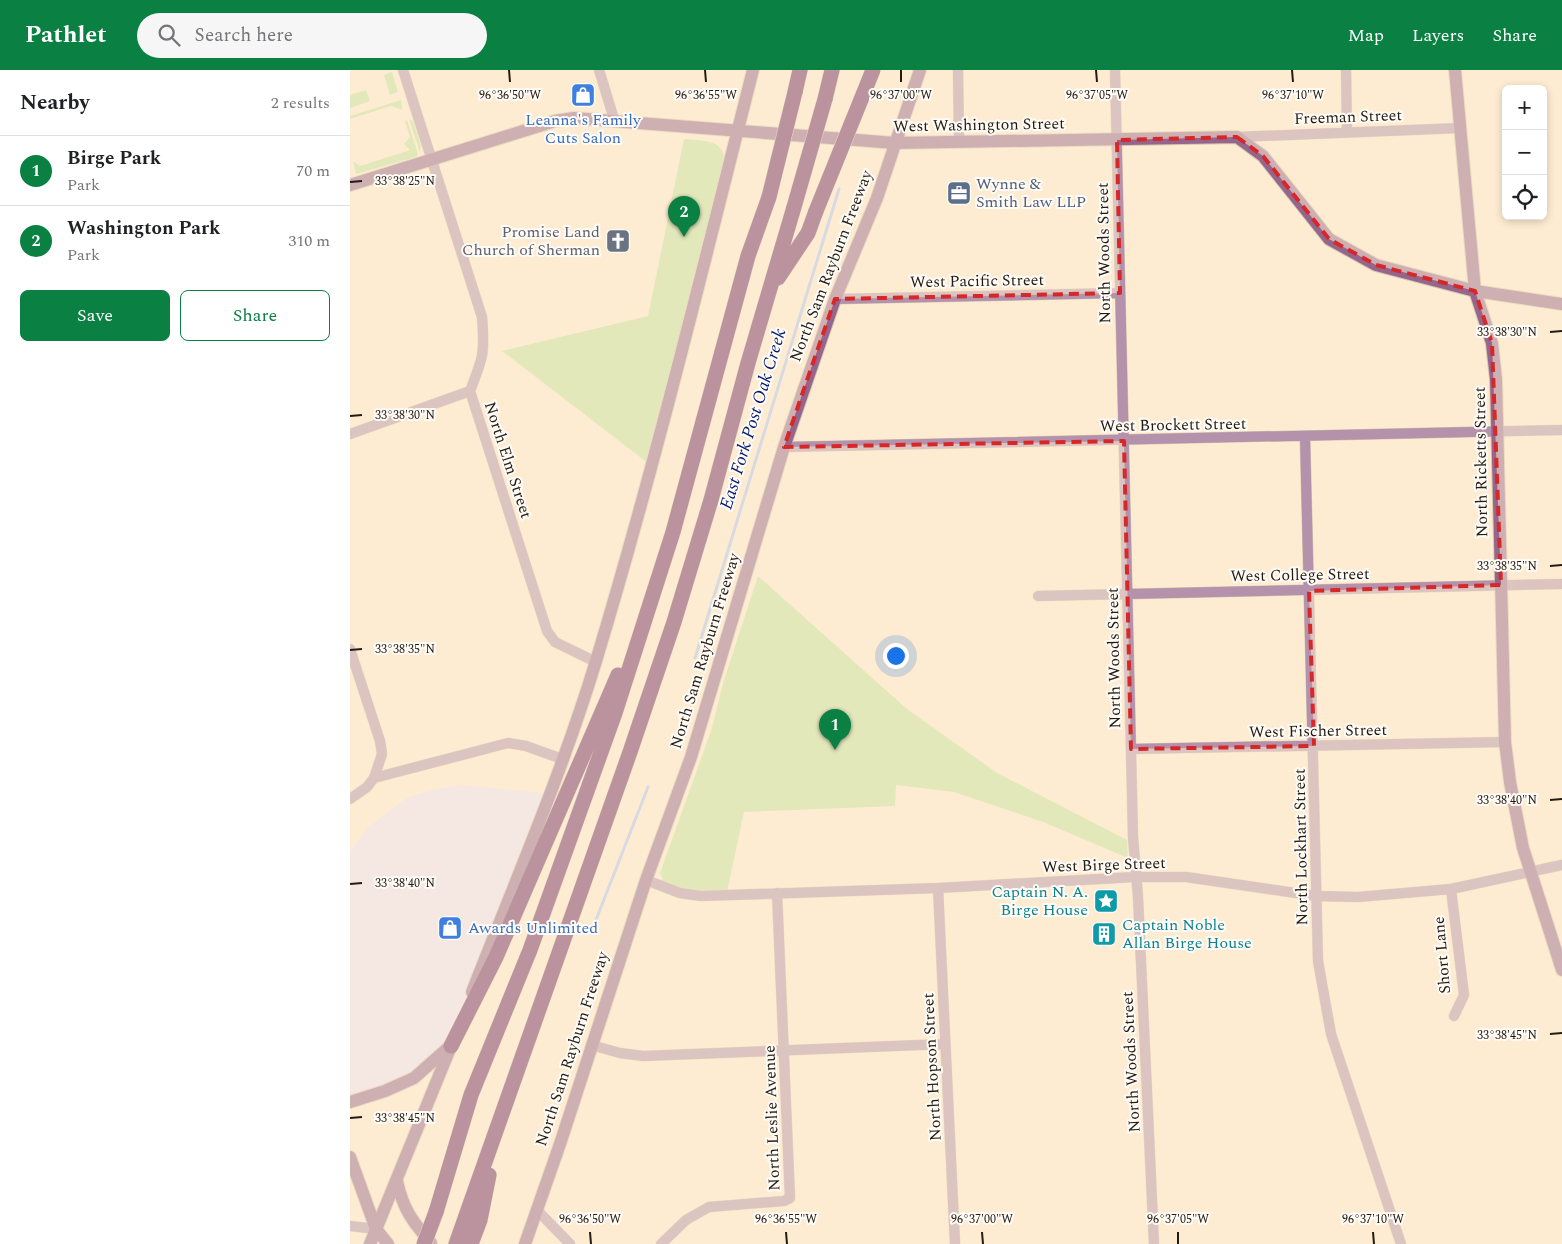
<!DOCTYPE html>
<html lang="en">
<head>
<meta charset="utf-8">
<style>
  body { margin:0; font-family:Spectral,serif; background:#f6f6f6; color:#202124 }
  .controls { position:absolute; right:15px; top:15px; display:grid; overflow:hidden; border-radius:8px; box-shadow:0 2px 8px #0003 }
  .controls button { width:45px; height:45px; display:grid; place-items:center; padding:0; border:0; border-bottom:1px solid #e0e0e0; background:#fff; color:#202124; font:25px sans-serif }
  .you { position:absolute; left:545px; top:585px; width:18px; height:18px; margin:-12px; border:4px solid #fff; border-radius:50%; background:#1a73e8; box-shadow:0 0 0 8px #1a73e833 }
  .badge { display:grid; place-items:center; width:32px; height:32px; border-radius:50%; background:#0b8043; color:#fff; font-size:16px; font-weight:700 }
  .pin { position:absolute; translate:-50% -41px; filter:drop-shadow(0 1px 2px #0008) }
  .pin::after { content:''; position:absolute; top:26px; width:18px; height:15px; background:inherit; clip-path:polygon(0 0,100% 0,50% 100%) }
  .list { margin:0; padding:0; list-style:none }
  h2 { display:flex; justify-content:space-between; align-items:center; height:65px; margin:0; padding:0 20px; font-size:21px }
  h2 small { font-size:16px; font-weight:400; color:#757577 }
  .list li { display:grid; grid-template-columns:32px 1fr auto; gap:15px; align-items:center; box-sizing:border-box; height:70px; padding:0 20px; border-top:1px solid #e0e0e0 }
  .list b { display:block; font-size:19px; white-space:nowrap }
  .list p { margin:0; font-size:16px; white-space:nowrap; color:#757577 }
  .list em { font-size:16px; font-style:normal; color:#757577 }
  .actions { display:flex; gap:10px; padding:15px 20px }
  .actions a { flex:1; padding:11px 0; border:1px solid #0b8043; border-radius:8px; text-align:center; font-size:18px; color:#0b8043 }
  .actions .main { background:#0b8043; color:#fff }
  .icon { flex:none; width:28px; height:28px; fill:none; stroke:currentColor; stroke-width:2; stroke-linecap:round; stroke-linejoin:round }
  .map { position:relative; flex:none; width:1212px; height:1174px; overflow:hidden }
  header { display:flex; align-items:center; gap:30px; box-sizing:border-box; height:70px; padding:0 25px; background:#0b8043; color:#fff }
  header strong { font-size:24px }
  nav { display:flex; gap:28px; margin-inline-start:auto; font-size:18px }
  .search { width:350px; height:45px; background:#f6f6f6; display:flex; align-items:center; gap:12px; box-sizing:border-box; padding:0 18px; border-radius:28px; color:#757577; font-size:19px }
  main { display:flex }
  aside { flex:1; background:#fff }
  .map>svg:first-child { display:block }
  .commercial { fill:#eae0f4 }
  .green { fill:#c4e29f }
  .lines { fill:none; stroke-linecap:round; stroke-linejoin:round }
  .stream { stroke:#acc3f4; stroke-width:3 }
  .street-casing { stroke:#d6c7af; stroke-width:11 }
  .secondary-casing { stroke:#d6c7af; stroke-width:14 }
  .highway-casing { stroke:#d6c7af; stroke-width:16 }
  .street { stroke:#b492ac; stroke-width:10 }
  .secondary { stroke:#95658c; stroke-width:12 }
  .highway { stroke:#6a2660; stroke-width:15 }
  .highway-bridge-casing { stroke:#d6c7af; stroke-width:16; stroke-linecap:butt }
  .highway-bridge { stroke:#6a2660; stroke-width:15 }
  .marked { fill:none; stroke:#d62828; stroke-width:4; stroke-dasharray:10 6; stroke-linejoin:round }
  .ticks { fill:none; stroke:#221c12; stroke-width:2 }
  .labels { text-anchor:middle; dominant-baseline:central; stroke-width:4; stroke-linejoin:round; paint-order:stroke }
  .street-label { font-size:16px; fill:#221c12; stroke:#fffbf6 }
  .shop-label { font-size:16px; fill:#366cbe; stroke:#fffbf6 }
  .service-label { font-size:16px; fill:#4e5e75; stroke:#fffbf6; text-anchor:start }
  .worship-label { font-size:16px; fill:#5b616d; stroke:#fffbf6; text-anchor:end }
  .culture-label { font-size:16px; fill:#0d838f; stroke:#fffbf6; text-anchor:end }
  .water-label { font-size:18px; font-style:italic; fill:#031b73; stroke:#fffbf6 }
  .ticks-label { font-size:12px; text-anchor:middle; fill:#221c12; stroke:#fffbf6; stroke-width:4; stroke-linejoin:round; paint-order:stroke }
</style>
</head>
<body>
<header>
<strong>Pathlet</strong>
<div class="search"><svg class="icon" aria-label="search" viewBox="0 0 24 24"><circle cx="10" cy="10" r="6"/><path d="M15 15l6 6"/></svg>Search here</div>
<nav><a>Map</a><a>Layers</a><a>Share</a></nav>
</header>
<main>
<aside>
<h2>Nearby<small>2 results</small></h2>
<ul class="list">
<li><span class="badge">1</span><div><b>Birge Park</b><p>Park</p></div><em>70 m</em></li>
<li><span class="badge">2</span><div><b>Washington Park</b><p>Park</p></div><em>310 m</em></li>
</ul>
<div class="actions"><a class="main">Save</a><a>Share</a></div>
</aside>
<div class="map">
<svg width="1212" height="1174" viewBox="0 0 1212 1174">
  <rect width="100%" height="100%" fill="#feecd2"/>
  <!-- commercial -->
  <path class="commercial" d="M 111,715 L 193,723 L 102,965 L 85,985 L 49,1012 L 0,1028 L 0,781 L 18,757 L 58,727 L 91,718 Z"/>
  <!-- green -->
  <path class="green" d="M 42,2 L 48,22 L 40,25 L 34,5 Z
    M 16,20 L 20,31 L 0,38 L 0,25 Z
    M 51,30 L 52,40 L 41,36 L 0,49 L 0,46 Z
    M 59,49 L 63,51 L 71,76 L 70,83 Z
    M 57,50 L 68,84 L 66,87 L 6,104 L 3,91 L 10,96 L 60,80 L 54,74 L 60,67 L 55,51 Z
    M 334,69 C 350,71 373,68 374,89 L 299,394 L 152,281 L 298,246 Z
    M 408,506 L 557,639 L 647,703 L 777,770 L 778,788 L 693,752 L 604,722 L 546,715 L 545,736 L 394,742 L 377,822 C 354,823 336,821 314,813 L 310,803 L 362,658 L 373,613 Z"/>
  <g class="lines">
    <!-- stream -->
    <path class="stream" d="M 345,588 L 489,119
      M 244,855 L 298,717"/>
    <defs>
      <path id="street" d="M 53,0 L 132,247 C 135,283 133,288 120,321 L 197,561 L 205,572 L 246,592
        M 249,0 L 264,49
        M 608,0 L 609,72
        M 765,0 L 783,767 L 788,827 L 804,1174
        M 996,0 L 997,61
        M 887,67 L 1110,58
        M 485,229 L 770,223
        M 0,364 L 120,321
        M 955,367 L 968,891 L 981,964 L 1051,1174
        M 434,377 L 1212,360
        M 688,526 L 1212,514
        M 0,579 L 30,671 L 32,684 L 24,708
        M 781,679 L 1155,672
        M 0,729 L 17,717 L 24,708 L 158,673 L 176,676 L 212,689
        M 296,810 L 330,823 L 351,826 L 588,818 L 785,807 L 836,807 L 966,826 L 1008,827 L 1101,819 L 1212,795
        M 588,818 L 605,1174
        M 1101,819 L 1114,925 L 1104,946
        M 241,975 L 270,983 L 293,986 L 595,974
        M 187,1140 L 220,1174
        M 0,1156 L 26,1159
        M 311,1174 L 336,1150 L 359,1137 L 434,1131 L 440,1128 L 427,823"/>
      <path id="secondary" d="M 1105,0 L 1125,221 L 1142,273 L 1146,309 L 1155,672 L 1160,712 L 1173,778 L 1212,900
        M 0,115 L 205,51 L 224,48 L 545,73 L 887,67 L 913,86 L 979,169 L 1026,195 L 1125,221 L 1212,234
        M 122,922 C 165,812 212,703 246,591 C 305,396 353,197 403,0
        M 0,1032 L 35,1021 L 64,1008 L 99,977
        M 0,1087 L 26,1159 L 38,1174
        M 47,1111 C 53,1139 62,1151 81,1173
        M 20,1174 L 104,969
        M 175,1174 L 210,1074 L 296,810 L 341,687 L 434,377 L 485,229 L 527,128 L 570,0"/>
      <path id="highway" d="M 445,22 L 450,0
        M 475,29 L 482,0
        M 428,208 L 458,163 L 466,141
        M 101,976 L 146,887 L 268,605
        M 86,1142 L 121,1025 L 180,880 L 265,643 L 323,462 L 398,186 L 419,127
        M 106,1174 L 280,682 L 324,552 L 361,430 L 398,293 L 444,137
        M 121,1174 L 130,1150 L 139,1105"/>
    </defs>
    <!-- street casing -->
    <use href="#street" class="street-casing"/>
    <!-- secondary casing -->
    <use href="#secondary" class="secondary-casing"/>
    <!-- highway casing -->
    <use href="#highway" class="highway-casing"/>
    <!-- street -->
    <use href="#street" class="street"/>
    <!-- secondary -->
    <use href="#secondary" class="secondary"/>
    <!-- highway -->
    <use href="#highway" class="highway"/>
    <defs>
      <path id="highway-bridge" d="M 419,127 L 445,22
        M 444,137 L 475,29
        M 466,141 L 523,0
        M 74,1174 L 86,1142"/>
    </defs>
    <!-- highway-bridge casing -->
    <use href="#highway-bridge" class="highway-bridge-casing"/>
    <!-- highway-bridge -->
    <use href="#highway-bridge" class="highway-bridge"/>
  </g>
  <!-- marked area -->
  <path d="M0 0H1212V1174H0ZM 887,67 L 913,86 L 979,169 L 1026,195 L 1125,221 L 1142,273 L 1151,515 L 959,521 L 964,676 L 781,679 L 774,371 L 434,377 L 485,229 L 770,223 L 767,70 Z" fill="#feecd2" fill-opacity=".55" fill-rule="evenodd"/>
  <path class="marked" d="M 887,67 L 913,86 L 979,169 L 1026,195 L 1125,221 L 1142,273 L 1151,515 L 959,521 L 964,676 L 781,679 L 774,371 L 434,377 L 485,229 L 770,223 L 767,70 Z"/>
  <!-- ticks -->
  <path class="ticks" d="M 159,0 L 160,12M 355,0 L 356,12M 551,0 L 551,12M 746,0 L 747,12M 942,0 L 943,12M 0,112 L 12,111M 1200,262 L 1212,261M 0,346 L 12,345M 1200,496 L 1212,495M 0,580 L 12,579M 1200,730 L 1212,729M 0,814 L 12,813M 1200,964 L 1212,963M 0,1048 L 12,1047M 240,1162 L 241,1174M 436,1162 L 437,1174M 632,1162 L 633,1174M 828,1162 L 828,1174M 1023,1162 L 1024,1174"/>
  <!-- icons -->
  <defs>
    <symbol id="shop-square" viewBox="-11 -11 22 22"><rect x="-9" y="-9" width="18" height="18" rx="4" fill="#3f7fe0" stroke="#fffbf6"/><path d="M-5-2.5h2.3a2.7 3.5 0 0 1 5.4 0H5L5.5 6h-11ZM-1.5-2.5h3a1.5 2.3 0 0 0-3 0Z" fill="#fff"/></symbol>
    <symbol id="office-square" viewBox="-11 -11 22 22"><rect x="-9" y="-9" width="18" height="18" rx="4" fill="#5c6f8a" stroke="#fffbf6"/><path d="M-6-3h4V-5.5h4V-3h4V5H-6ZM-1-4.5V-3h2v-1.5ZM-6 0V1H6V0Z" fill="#fff"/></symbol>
    <symbol id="church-square" viewBox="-11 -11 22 22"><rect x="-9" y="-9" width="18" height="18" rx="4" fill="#6b7280" stroke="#fffbf6"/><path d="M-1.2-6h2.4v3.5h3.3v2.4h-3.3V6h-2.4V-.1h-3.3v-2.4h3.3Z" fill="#fff"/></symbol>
    <symbol id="sight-square" viewBox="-11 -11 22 22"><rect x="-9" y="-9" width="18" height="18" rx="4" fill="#0f9aa8" stroke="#fffbf6"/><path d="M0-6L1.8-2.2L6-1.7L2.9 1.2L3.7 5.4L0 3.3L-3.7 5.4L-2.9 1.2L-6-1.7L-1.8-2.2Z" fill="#fff"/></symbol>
    <symbol id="building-square" viewBox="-11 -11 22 22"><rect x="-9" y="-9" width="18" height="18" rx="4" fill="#0f9aa8" stroke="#fffbf6"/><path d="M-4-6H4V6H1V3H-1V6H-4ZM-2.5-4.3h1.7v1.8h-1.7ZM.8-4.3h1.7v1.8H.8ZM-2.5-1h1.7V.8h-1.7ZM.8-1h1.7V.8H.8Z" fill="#fff"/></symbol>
  </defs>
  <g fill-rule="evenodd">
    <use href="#shop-square" x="219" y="11" width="28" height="28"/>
    <use href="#office-square" x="595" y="109" width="28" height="28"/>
    <use href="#church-square" x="254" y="157" width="28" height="28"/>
    <use href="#sight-square" x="742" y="817" width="28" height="28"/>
    <use href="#shop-square" x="86" y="844" width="28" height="28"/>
    <use href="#building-square" x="740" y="850" width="28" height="28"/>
  </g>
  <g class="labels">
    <!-- street labels -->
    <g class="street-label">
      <text transform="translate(998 47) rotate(-2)">Freeman Street</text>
      <text transform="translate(629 55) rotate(-1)">West Washington Street</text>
      <text transform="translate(754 183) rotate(-91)">North Woods Street</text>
      <text transform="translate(481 196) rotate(-69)">North Sam Rayburn Freeway</text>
      <text transform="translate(627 211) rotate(-1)">West Pacific Street</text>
      <text transform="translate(823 355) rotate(-1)">West Brockett Street</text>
      <text transform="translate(158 390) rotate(72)">North Elm Street</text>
      <text transform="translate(1131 392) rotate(-91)">North Ricketts Street</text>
      <text transform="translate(950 505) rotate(-1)">West College Street</text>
      <text transform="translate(355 581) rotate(-73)">North Sam Rayburn Freeway</text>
      <text transform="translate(764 588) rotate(-91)">North Woods Street</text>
      <text transform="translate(968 661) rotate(-1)">West Fischer Street</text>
      <text transform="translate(951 777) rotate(-91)">North Lockhart Street</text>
      <text transform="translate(754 795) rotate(-2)">West Birge Street</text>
      <text transform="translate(1092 885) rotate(-95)">Short Lane</text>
      <text transform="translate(222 979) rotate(-72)">North Sam Rayburn Freeway</text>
      <text transform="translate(781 992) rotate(-93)">North Woods Street</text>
      <text transform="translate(582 997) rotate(-93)">North Hopson Street</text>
      <text transform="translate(422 1048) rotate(-92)">North Leslie Avenue</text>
    </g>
    <!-- shop labels -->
    <g class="shop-label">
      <text x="233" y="50">Leanna's Family<tspan x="233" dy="18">Cuts Salon</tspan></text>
      <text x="118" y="858" text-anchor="start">Awards Unlimited</text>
    </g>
    <!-- service labels -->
    <g class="service-label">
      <text x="626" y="114">Wynne &amp;<tspan x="626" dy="18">Smith Law LLP</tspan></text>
    </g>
    <!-- worship labels -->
    <g class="worship-label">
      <text x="250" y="162">Promise Land<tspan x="250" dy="18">Church of Sherman</tspan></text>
    </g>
    <!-- culture labels -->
    <g class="culture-label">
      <text x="738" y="822">Captain N. A.<tspan x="738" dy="18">Birge House</tspan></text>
      <text x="772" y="855" text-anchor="start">Captain Noble<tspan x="772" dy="18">Allan Birge House</tspan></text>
    </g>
    <!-- water labels -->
    <g class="water-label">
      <text transform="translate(403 349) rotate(-73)">East Fork Post Oak Creek</text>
    </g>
  </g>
  <g class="ticks-label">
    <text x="160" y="29">96°36'50"W</text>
    <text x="356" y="29">96°36'55"W</text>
    <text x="551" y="29">96°37'00"W</text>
    <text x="747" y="29">96°37'05"W</text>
    <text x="943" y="29">96°37'10"W</text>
    <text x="55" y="115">33°38'25"N</text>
    <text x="1157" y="266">33°38'30"N</text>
    <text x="55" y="349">33°38'30"N</text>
    <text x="1157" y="500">33°38'35"N</text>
    <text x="55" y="583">33°38'35"N</text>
    <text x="1157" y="734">33°38'40"N</text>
    <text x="55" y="817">33°38'40"N</text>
    <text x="1157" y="969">33°38'45"N</text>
    <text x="55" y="1052">33°38'45"N</text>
    <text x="240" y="1153">96°36'50"W</text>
    <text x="436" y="1153">96°36'55"W</text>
    <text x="632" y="1153">96°37'00"W</text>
    <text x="828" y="1153">96°37'05"W</text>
    <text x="1023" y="1153">96°37'10"W</text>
  </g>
</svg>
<div class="controls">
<button>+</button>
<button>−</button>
<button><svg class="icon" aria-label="locate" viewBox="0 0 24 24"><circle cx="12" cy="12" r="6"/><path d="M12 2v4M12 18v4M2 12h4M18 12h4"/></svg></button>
</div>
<div class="you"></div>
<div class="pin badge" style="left:485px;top:680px">1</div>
<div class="pin badge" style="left:334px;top:167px">2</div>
</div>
</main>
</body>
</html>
